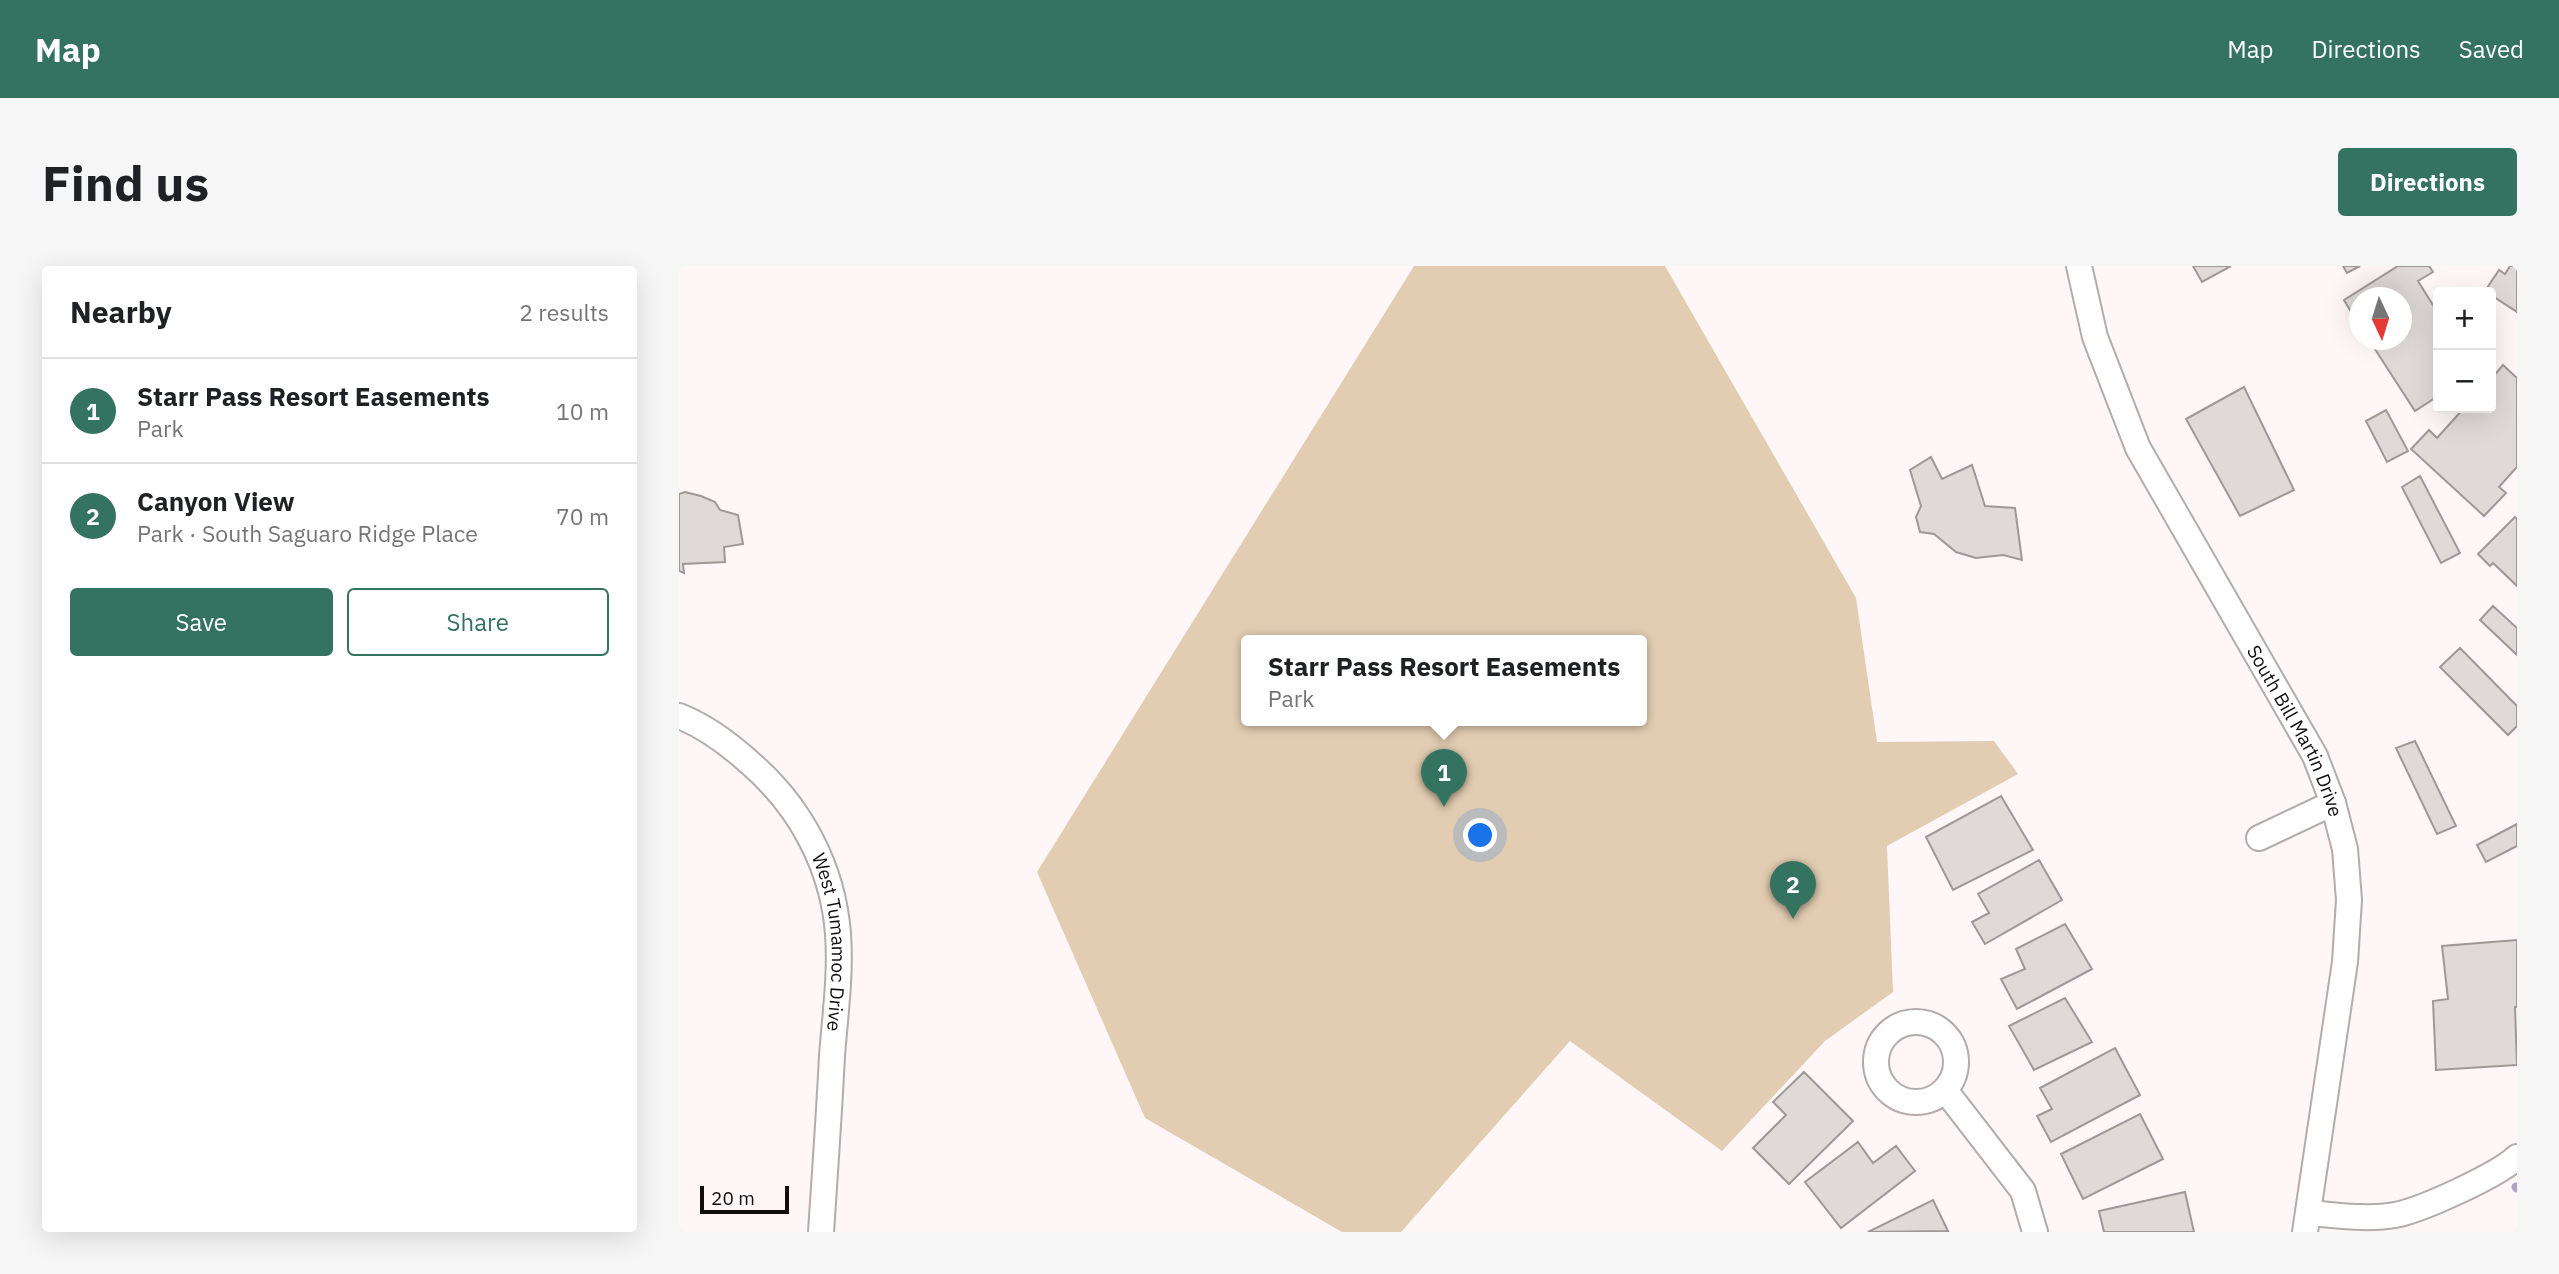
<!DOCTYPE html>
<html lang="en">
<head>
<meta charset="utf-8">
<style>
  body { margin:0; font-family:"IBM Plex Sans",sans-serif; background:#f6f6f6; color:#202124 }
  .controls { position:absolute; right:21px; top:21px; display:grid; overflow:hidden; border-radius:7px; box-shadow:0 7px 28px #0002 }
  .controls button { width:63px; height:63px; display:grid; place-items:center; padding:0; border:0; border-bottom:2px solid #e0e0e0; background:#fff; color:#202124; font:35px sans-serif }
  .compass { position:absolute; left:1670px; top:21px; width:63px; height:63px; border-radius:50%; background:#fff; box-shadow:0 7px 28px #0002; rotate:176deg }
  .scale { position:absolute; left:21px; bottom:18px; width:89px; box-sizing:border-box; padding-left:7px; border:4px solid #100e0e; border-top:0; font-size:19px; line-height:24px; white-space:nowrap; color:#100e0e; -webkit-text-stroke:5px #fef6f7; paint-order:stroke }
  .you { position:absolute; left:802px; top:570px; width:24px; height:24px; margin:-18px; border:5px solid #fff; border-radius:50%; background:#1a73e8; box-shadow:0 0 0 10px #1a73e833 }
  .badge { display:grid; place-items:center; width:46px; height:46px; border-radius:50%; background:#347360; color:#fff; font-size:23px; font-weight:700 }
  .pin { position:absolute; translate:-50% -58px; filter:drop-shadow(0 2px 4px #0008) }
  .pin::after { content:''; position:absolute; top:37px; width:24px; height:21px; background:inherit; clip-path:polygon(0 0,100% 0,50% 100%) }
  .popup { position:absolute; left:562px; top:369px; width:406px; height:91px; box-sizing:border-box; display:grid; place-content:center; border-radius:7px; background:#fff; filter:drop-shadow(0 2px 5px #0005); font-size:23px; white-space:nowrap; color:#757577 }
  .popup b { font-size:26px; color:#202124 }
  .popup::after { content:''; position:absolute; left:50%; top:100%; margin-left:-14px; border:14px solid transparent; border-top-color:#fff }
  .list { margin:0; padding:0; list-style:none }
  h2 { display:flex; justify-content:space-between; align-items:center; height:91px; margin:0; padding:0 28px; font-size:30px }
  h2 small { font-size:23px; font-weight:400; color:#757577 }
  .list li { display:grid; grid-template-columns:46px 1fr auto; gap:21px; align-items:center; box-sizing:border-box; height:105px; padding:0 28px; border-top:2px solid #e0e0e0 }
  .list b { display:block; font-size:26px; white-space:nowrap }
  .list p { margin:0; font-size:23px; white-space:nowrap; color:#757577 }
  .list em { font-size:23px; font-style:normal; color:#757577 }
  .actions { display:flex; gap:14px; padding:21px 28px }
  .actions a { flex:1; padding:16px 0; border:2px solid #347360; border-radius:7px; text-align:center; font-size:24px; color:#347360 }
  .actions .main { background:#347360; color:#fff }
  .map { position:relative; flex:none; width:1838px; height:966px; overflow:hidden; border-radius:7px }
  header { display:flex; align-items:center; gap:42px; box-sizing:border-box; height:98px; padding:0 35px; background:#347360; color:#fff }
  header strong { font-size:33px }
  nav { display:flex; gap:38px; margin-inline-start:auto; font-size:24px }
  .intro { display:flex; align-items:center; justify-content:space-between; box-sizing:border-box; height:168px; padding:0 42px }
  h1 { margin:0; font-size:49px }
  .button { padding:18px 32px; border-radius:7px; background:#347360; color:#fff; font-size:24px; font-weight:700 }
  main { display:flex; gap:42px; padding:0 42px }
  aside { flex:1; background:#fff; border-radius:7px; box-shadow:0 7px 28px #0002 }
  .map>svg:first-child { display:block }
  .green { fill:#e2cdb2; fill-rule:evenodd }
  .lines { fill:none; stroke-linecap:round; stroke-linejoin:round }
  .stream { stroke:#b0a1c7; stroke-width:9 }
  .building { fill:#dfd9d7; stroke:#9f9896; stroke-width:2 }
  .minor-casing { stroke:#b2acac; stroke-width:28 }
  .minor { stroke:#fff; stroke-width:24 }
  .labels { text-anchor:middle; dominant-baseline:central; stroke-width:7; stroke-linejoin:round; paint-order:stroke }
  .street-label { font-size:19px; fill:#100e0e; stroke:#fef6f7 }
</style>
</head>
<body>
<header>
<strong>Map</strong>
<nav><a>Map</a><a>Directions</a><a>Saved</a></nav>
</header>
<div class="intro"><h1>Find us</h1><a class="button">Directions</a></div>
<main>
<aside>
<h2>Nearby<small>2 results</small></h2>
<ul class="list">
<li><span class="badge">1</span><div><b>Starr Pass Resort Easements</b><p>Park</p></div><em>10 m</em></li>
<li><span class="badge">2</span><div><b>Canyon View</b><p>Park · South Saguaro Ridge Place</p></div><em>70 m</em></li>
</ul>
<div class="actions"><a class="main">Save</a><a>Share</a></div>
</aside>
<div class="map">
<svg width="1838" height="966" viewBox="0 0 1838 966">
  <rect width="100%" height="100%" fill="#fef6f7"/>
  <!-- green -->
  <path class="green" d="M 735,0 L 986,0 L 1177,332 L 1198,476 L 1315,475 L 1339,508 L 1208,580 L 1214,726 L 1146,775 L 1043,885 L 891,775 L 722,966 L 663,966 L 466,852 L 358,606 ZM 567,375 L 963,375 L 963,455 L 567,455 Z"/>
  <g class="lines">
    <!-- stream -->
    <path class="stream" d="M 1837,921 L 1838,922"/>
  </g>
  <!-- building -->
  <path class="building" d="M 1514,0 L 1552,0 L 1523,16 Z
    M 1664,0 L 1681,0 L 1668,7 Z
    M 1719,0 L 1750,0 L 1754,6 L 1739,15 L 1759,47 L 1759,130 L 1736,145 L 1690,74 L 1722,74 L 1722,32 L 1680,32 L 1680,59 L 1665,34 Z
    M 1831,0 L 1838,0 L 1838,46 L 1812,29 L 1812,26 L 1806,25 L 1820,4 L 1826,8 Z
    M 1824,99 L 1838,112 L 1838,201 L 1820,221 L 1827,227 L 1805,250 L 1732,183 L 1750,164 L 1758,172 L 1785,142 L 1812,142 L 1812,113 Z
    M 1565,121 L 1615,224 L 1561,250 L 1507,153 Z
    M 1707,144 L 1729,185 L 1708,196 L 1687,155 Z
    M 1252,191 L 1263,213 L 1293,199 L 1306,240 L 1336,242 L 1343,294 L 1324,289 L 1297,292 L 1277,286 L 1255,268 L 1241,266 L 1237,251 L 1242,240 L 1231,204 Z
    M 1741,210 L 1781,287 L 1762,297 L 1723,221 Z
    M 6,226 L 22,230 L 36,236 L 41,244 L 59,249 L 64,278 L 45,281 L 46,296 L 4,298 L 5,307 L 0,305 L 0,228 Z
    M 1836,251 L 1838,253 L 1838,320 L 1814,297 L 1811,300 L 1799,288 Z
    M 1814,340 L 1838,362 L 1838,389 L 1801,354 Z
    M 1781,382 L 1838,440 L 1838,460 L 1829,469 L 1761,401 Z
    M 1736,475 L 1777,560 L 1758,568 L 1717,482 Z
    M 1322,530 L 1354,584 L 1274,624 L 1247,571 Z
    M 1838,558 L 1838,580 L 1807,596 L 1798,579 Z
    M 1360,594 L 1383,634 L 1306,678 L 1293,656 L 1310,647 L 1299,628 Z
    M 1386,658 L 1413,703 L 1338,743 L 1322,713 L 1346,703 L 1337,683 Z
    M 1838,674 L 1838,741 L 1836,741 L 1838,799 L 1757,804 L 1754,735 L 1769,733 L 1763,680 Z
    M 1386,732 L 1413,776 L 1355,804 L 1330,760 Z
    M 1436,782 L 1461,829 L 1372,876 L 1358,850 L 1373,843 L 1361,822 Z
    M 1125,806 L 1174,855 L 1110,918 L 1074,882 L 1107,849 L 1094,836 Z
    M 1461,848 L 1484,893 L 1404,933 L 1382,888 Z
    M 1179,876 L 1194,897 L 1217,880 L 1236,905 L 1162,962 L 1126,916 Z
    M 1506,926 L 1515,966 L 1425,966 L 1420,945 Z
    M 1254,934 L 1269,965 L 1189,966 Z"/>
  <g class="lines">
    <defs>
      <g id="minor">
        <path id="s1" d="M 1400,0 L 1416,71 L 1459,182 L 1636,490 L 1654,537 L 1666,583 L 1670,634 L 1666,696 L 1626,966"/>
        <path id="s2" d="M 0,450 C 26,460 50,478 71,497 C 121,540 154,601 159,668 C 162,708 156,750 153,790 C 150,849 146,907 142,966"/>
        <path d="M 1580,572 L 1654,537"/>
        <circle cx="1237" cy="796" r="40"/>
        <path d="M 1266,824 L 1344,925 L 1356,966"/>
        <path d="M 1629,947 C 1657,949 1688,954 1716,949 C 1743,944 1819,909 1838,891"/>
      </g>
    </defs>
    <!-- minor casing -->
    <use href="#minor" class="minor-casing"/>
    <!-- minor -->
    <use href="#minor" class="minor"/>
  </g>
  <g class="labels">
    <!-- street labels -->
    <g class="street-label">
      <text stroke="none"><textPath href="#s1" startOffset="516">South Bill Martin Drive</textPath></text>
      <text stroke="none"><textPath href="#s2" startOffset="290">West Tumamoc Drive</textPath></text>
    </g>
  </g>
</svg>
<div class="controls">
<button>+</button>
<button>−</button>
</div>
<svg class="compass" viewBox="-18 -18 36 36"><path d="M0-13l5 13h-10z" fill="#e53935"/><path d="M0 13l5-13h-10z" fill="#757577"/></svg>
<div class="scale">20 m</div>
<div class="you"></div>
<div class="pin badge" style="left:765px;top:541px">1</div>
<div class="popup"><b>Starr Pass Resort Easements</b>Park</div>
<div class="pin badge" style="left:1114px;top:653px">2</div>
</div>
</main>
</body>
</html>
